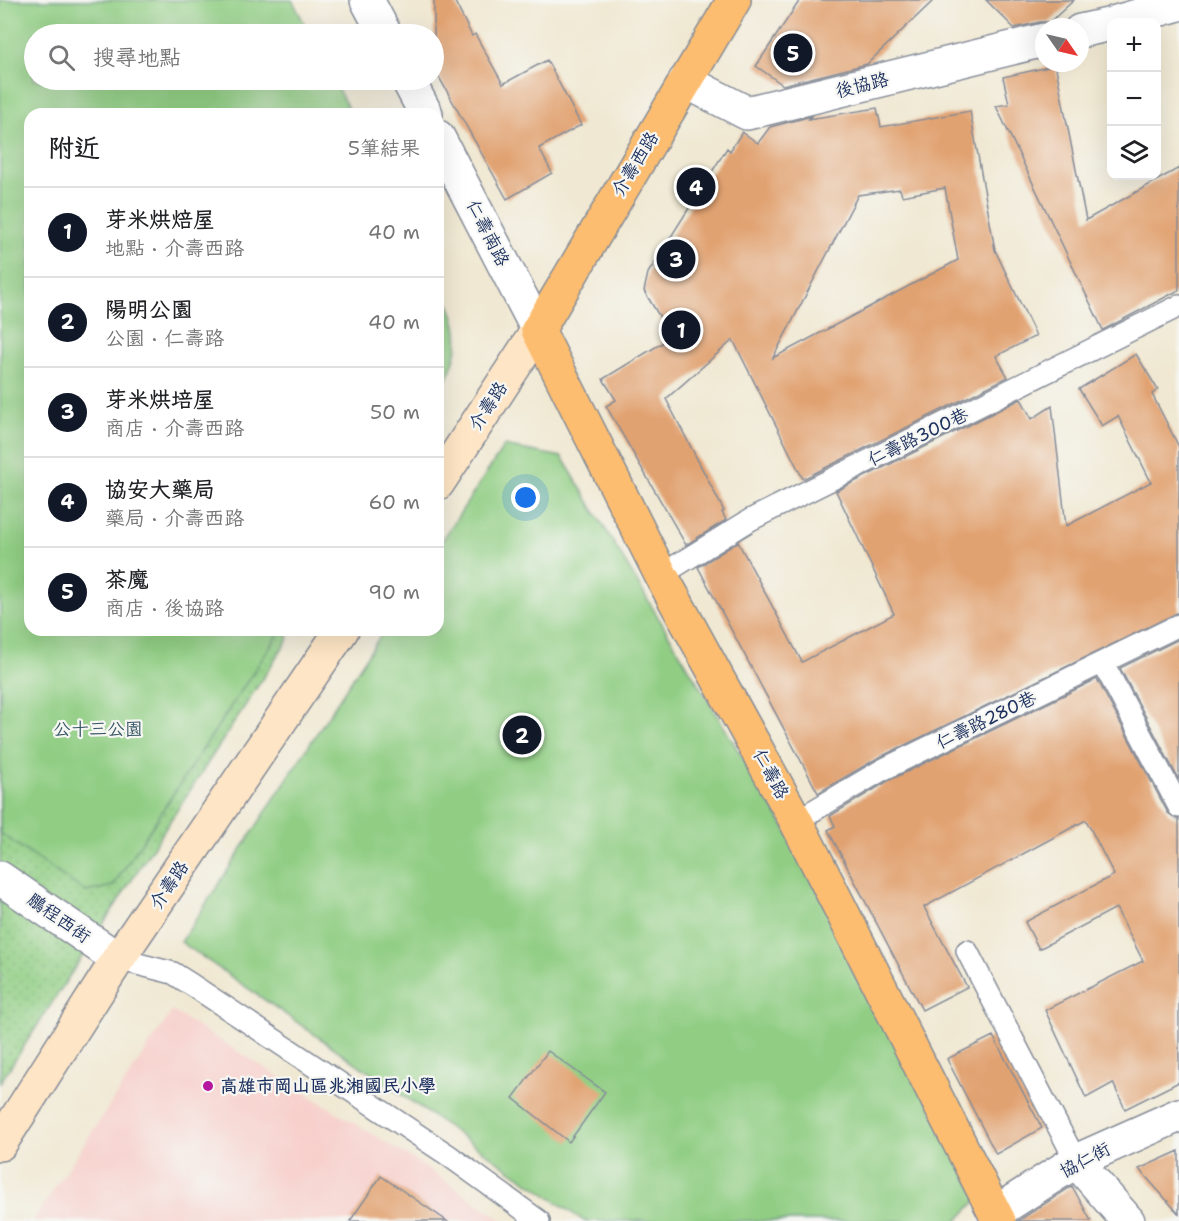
<!DOCTYPE html>
<html lang="zh-TW">
<head>
<meta charset="utf-8">
<style>
  body { margin:0; font-family:"Shantell Sans","LXGW WenKai TC",sans-serif; background:#f2f2f2; color:#202124 }
  .controls { position:absolute; right:18px; top:18px; display:grid; overflow:hidden; border-radius:12px; box-shadow:0 6px 24px #0002 }
  .controls button { width:54px; height:54px; display:grid; place-items:center; padding:0; border:0; border-bottom:2px solid #e0e0e0; background:#fff; color:#202124; font:30px sans-serif }
  .compass { position:absolute; left:1035px; top:18px; width:54px; height:54px; border-radius:50%; background:#fff; box-shadow:0 6px 24px #0002; rotate:124deg }
  .you { position:absolute; left:526px; top:498px; width:21px; height:21px; margin:-15px; border:4px solid #fff; border-radius:50%; background:#1a73e8; box-shadow:0 0 0 9px #1a73e833 }
  .badge { display:grid; place-items:center; width:39px; height:39px; border-radius:50%; background:#111827; color:#fff; font-size:20px; font-weight:700 }
  .pin { position:absolute; translate:-50% -50%; border:3px solid #fff; box-shadow:0 2px 6px #0006 }
  .list { margin:0; padding:0; list-style:none }
  h2 { display:flex; justify-content:space-between; align-items:center; height:78px; margin:0; padding:0 24px; font-size:26px }
  h2 small { font-size:20px; font-weight:400; color:#757577 }
  .list li { display:grid; grid-template-columns:39px 1fr auto; gap:18px; align-items:center; box-sizing:border-box; height:90px; padding:0 24px; border-top:2px solid #e0e0e0 }
  .list b { display:block; font-size:22px; white-space:nowrap }
  .list p { margin:0; font-size:20px; white-space:nowrap; color:#757577 }
  .list em { font-size:20px; font-style:normal; color:#757577 }
  .icon { flex:none; width:33px; height:33px; fill:none; stroke:currentColor; stroke-width:2; stroke-linecap:round; stroke-linejoin:round }
  .map { position:relative; flex:none; width:1179px; height:1221px; overflow:hidden }
  .search { position:absolute; background:#fff; box-shadow:0 6px 24px #0002; left:24px; top:24px; width:420px; height:66px; display:flex; align-items:center; gap:15px; box-sizing:border-box; padding:0 21px; border-radius:33px; color:#757577; font-size:22px }
  .panel { position:absolute; background:#fff; box-shadow:0 6px 24px #0002; left:24px; top:108px; width:420px; height:528px; border-radius:18px }
  .map>svg:first-child { display:block }
  .built { fill:#f7d0cc }
  .grass { fill:url(#grass-dots); stroke:#567e71; stroke-width:1.5 }
  .park { fill:#91ce84; stroke:#567e71; stroke-width:1.5 }
  .building { fill:#e1a271; fill-rule:evenodd }
  .lines { fill:none; stroke-linecap:round; stroke-linejoin:round }
  .service-casing { stroke:#868c98; stroke-width:24 }
  .minor-casing { stroke:#868c98; stroke-width:36 }
  .tertiary-casing { stroke:#868c98; stroke-width:36 }
  .secondary-casing { stroke:#868c98; stroke-width:36 }
  .primary-casing { stroke:#868c98; stroke-width:36 }
  .service { stroke:#fff; stroke-width:21 }
  .minor { stroke:#fff; stroke-width:33 }
  .tertiary { stroke:#fff; stroke-width:33 }
  .secondary { stroke:#fee5c5; stroke-width:33 }
  .primary { stroke:#fcbd6f; stroke-width:33 }
  .poi-dot { fill:#b5179e; stroke:#f6f6f2; stroke-width:2 }
  .labels { text-anchor:middle; dominant-baseline:central; stroke-width:4.5; stroke-linejoin:round; paint-order:stroke }
  .street-label { font-size:18px; fill:#1b2f5e; stroke:#f6f6f2 }
  .park-label { font-size:18px; fill:#385768; stroke:#f6f6f2 }
  .poi-label { font-size:18px; font-weight:bold; fill:#1b2f5e; stroke:#f6f6f2; text-anchor:start }
</style>
</head>
<body>
<div class="map">
<svg width="1179" height="1221" viewBox="0 0 1179 1221">
  <defs>
    <pattern id="grass-dots" width="8" height="8" patternUnits="userSpaceOnUse" patternTransform="scale(1.5)"><rect width="8" height="8" fill="#91ce84"/><path d="M2 2h.1M6 6h.1" fill="none" stroke="#7cb174" stroke-width="1.8" stroke-linecap="round"/></pattern>
  </defs>
  <rect width="100%" height="100%" fill="#f6f6f2"/>
  <filter id="ink" filterUnits="userSpaceOnUse"><feTurbulence type="fractalNoise" baseFrequency=".0167" numOctaves="2"/><feDisplacementMap in="SourceGraphic" scale="12" xChannelSelector="R" yChannelSelector="G"/><feConvolveMatrix kernelMatrix="1 2 1 2 8 2 1 2 1" color-interpolation-filters="sRGB"/></filter>
  <filter id="wash" filterUnits="userSpaceOnUse"><feTurbulence type="fractalNoise" baseFrequency=".008" numOctaves="4" result="noise"/><feDisplacementMap in="SourceGraphic" scale="24" xChannelSelector="R" yChannelSelector="G"/><feGaussianBlur stdDeviation="1.35" result="paint"/><feColorMatrix in="noise" values="0 0 0 0 0 0 0 0 0 0 0 0 0 0 0 0 0 1.4 0 .05"/><feComposite in="paint" operator="in"/></filter>
  <g filter="url(#wash)">
    <rect width="100%" height="100%" fill="#f0e8d2"/>
    <!-- built -->
    <path class="built" d="M 172,1011 L 416,1161 L 503,1221 L 33,1221 Z"/>
    <!-- grass -->
    <path class="grass" d="M 0,593 L 30,630 L 285,630 L 289,638 L 0,1083 Z"/>
    <!-- park -->
    <path class="park" d="M 0,0 L 292,0 L 310,34 L 34,34 L 34,80 L 333,80 L 351,114 L 30,114 L 30,630 L 281,630 L 113,886 L 86,892 L 0,833 Z
      M 438,282 C 462,327 466,348 438,394 Z
      M 504,446 L 562,457 L 792,840 L 978,1199 L 957,1221 L 584,1221 L 181,942 L 384,630 L 438,630 L 438,547 Z"/>
    <g id="blocks">
      <!-- building -->
      <path class="building" d="M 434,0 L 454,0 L 472,36 L 475,34 L 503,84 L 547,60 L 581,125 L 539,148 L 552,173 L 507,199 L 434,68 Z
        M 800,0 L 934,0 L 867,64 L 783,85 L 756,66 Z
        M 986,0 L 1074,0 L 1050,22 L 1040,22 L 1014,28 Z
        M 1050,63 L 1055,63 L 1086,220 L 1179,168 L 1179,290 L 1103,330 L 996,106 L 1009,104 L 1003,77 L 1053,66 Z
        M 877,108 L 881,127 L 970,111 L 995,250 L 1036,336 L 996,356 L 1008,377 L 803,479 L 733,340 L 666,399 L 724,511 L 722,512 L 726,520 L 686,545 L 606,406 L 616,400 L 603,379 L 672,337 L 644,291 L 648,273 L 727,148 L 730,151 L 742,132 L 758,143 L 770,127 L 812,116 L 809,119 ZM 945,188 L 958,260 L 773,358 L 858,195 L 900,189 L 902,196 Z
        M 1136,354 L 1158,390 L 1152,394 L 1179,447 L 1179,612 L 876,759 L 818,793 L 698,567 L 738,542 L 802,662 L 894,614 L 836,491 L 1021,399 L 1032,419 L 1052,406 L 1066,526 L 1151,482 L 1118,416 L 1102,426 L 1079,389 Z
        M 1179,639 L 1179,780 L 1120,668 Z
        M 1097,679 L 1168,813 L 1179,820 L 1179,1082 L 1125,1109 L 1113,1083 L 1086,1098 L 1045,1010 L 1143,961 L 1116,908 L 1039,949 L 1025,922 L 1114,875 L 1086,820 L 924,907 L 967,987 L 922,1010 L 828,830 L 835,826 L 830,816 L 888,781 Z
        M 993,1036 L 1042,1128 L 996,1154 L 947,1059 Z
        M 548,1051 L 605,1092 L 569,1142 L 513,1098 Z
        M 1179,1151 L 1179,1214 L 1139,1169 Z
        M 381,1176 L 447,1221 L 350,1221 Z
        M 1072,1186 L 1091,1221 L 1018,1221 Z"/>
    </g>
  </g>
  <g filter="url(#ink)">
    <use href="#blocks" fill-opacity="0" stroke="#868c98" stroke-width="1.5"/>
    <g class="lines">
      <defs>
        <path id="service" d="M 661,575 L 750,520 L 1179,306
          M 1103,663 L 1179,807
          M 796,821 L 882,770 L 1179,625
          M 967,951 L 1076,1161
          M 118,959 L 173,973 L 192,985 L 448,1155 L 539,1221"/>
        <path id="minor" d="M 1116,22 L 1179,4
          M 1080,31 L 1112,24
          M 685,81 L 747,113 L 1044,40
          M 0,878 L 118,959
          M 1076,1161 L 1128,1221
          M 995,1213 L 1076,1161 L 1179,1115"/>
        <path id="tertiary" d="M 367,0 L 385,34
          M 408,80 L 426,114
          M 438,137 L 538,330"/>
        <path id="secondary" d="M 438,483 L 538,330
          M 0,1144 L 118,959 L 342,630"/>
        <path id="primary" d="M 734,0 L 538,330 L 661,575 L 796,821 L 999,1221"/>
      </defs>
      <!-- service casing -->
      <use href="#service" class="service-casing"/>
      <!-- minor casing -->
      <use href="#minor" class="minor-casing"/>
      <!-- tertiary casing -->
      <use href="#tertiary" class="tertiary-casing"/>
      <!-- secondary casing -->
      <use href="#secondary" class="secondary-casing"/>
      <!-- primary casing -->
      <use href="#primary" class="primary-casing"/>
      <!-- service -->
      <use href="#service" class="service"/>
      <!-- minor -->
      <use href="#minor" class="minor"/>
      <!-- tertiary -->
      <use href="#tertiary" class="tertiary"/>
      <!-- secondary -->
      <use href="#secondary" class="secondary"/>
      <!-- primary -->
      <use href="#primary" class="primary"/>
    </g>
  </g>
  <!-- markers -->
  <circle class="poi-dot" cx="208" cy="1086" r="6"/>
  <g class="labels">
    <!-- street labels -->
    <g class="street-label">
      <text transform="translate(862 85) rotate(-14)">後協路</text>
      <text transform="translate(635 164) rotate(-59)">介壽西路</text>
      <text transform="translate(488 233) rotate(63)">仁壽南路</text>
      <text transform="translate(488 406) rotate(-57)">介壽路</text>
      <text transform="translate(918 437) rotate(-26)">仁壽路300巷</text>
      <text transform="translate(986 720) rotate(-26)">仁壽路280巷</text>
      <text transform="translate(771 774) rotate(61)">仁壽路</text>
      <text transform="translate(169 885) rotate(-56)">介壽路</text>
      <text transform="translate(59 918) rotate(35)">鵬程西街</text>
      <text transform="translate(1085 1160) rotate(-28)">協仁街</text>
    </g>
    <!-- park labels -->
    <g class="park-label">
      <text x="98" y="729">公十三公園</text>
    </g>
    <!-- poi labels -->
    <g class="poi-label">
      <text x="220" y="1086">高雄市岡山區兆湘國民小學</text>
    </g>
  </g>
</svg>
<div class="controls">
<button>+</button>
<button>−</button>
<button><svg class="icon" aria-label="layers" viewBox="0 0 24 24"><path d="M12 4l9 5-9 5-9-5zM3 14l9 5 9-5"/></svg></button>
</div>
<svg class="compass" viewBox="-18 -18 36 36"><path d="M0-13l5 13h-10z" fill="#e53935"/><path d="M0 13l5-13h-10z" fill="#757577"/></svg>
<div class="you"></div>
<div class="pin badge" style="left:681px;top:330px">1</div>
<div class="pin badge" style="left:522px;top:735px">2</div>
<div class="pin badge" style="left:676px;top:259px">3</div>
<div class="pin badge" style="left:696px;top:187px">4</div>
<div class="pin badge" style="left:793px;top:53px">5</div>
<div class="search"><svg class="icon" aria-label="search" viewBox="0 0 24 24"><circle cx="10" cy="10" r="6"/><path d="M15 15l6 6"/></svg>搜尋地點</div>
<section class="panel">
<h2>附近<small>5筆結果</small></h2>
<ul class="list">
<li><span class="badge">1</span><div><b>芽米烘焙屋</b><p>地點 · 介壽西路</p></div><em>40 m</em></li>
<li><span class="badge">2</span><div><b>陽明公園</b><p>公園 · 仁壽路</p></div><em>40 m</em></li>
<li><span class="badge">3</span><div><b>芽米烘培屋</b><p>商店 · 介壽西路</p></div><em>50 m</em></li>
<li><span class="badge">4</span><div><b>協安大藥局</b><p>藥局 · 介壽西路</p></div><em>60 m</em></li>
<li><span class="badge">5</span><div><b>茶魔</b><p>商店 · 後協路</p></div><em>90 m</em></li>
</ul>
</section>
</div>
</body>
</html>
